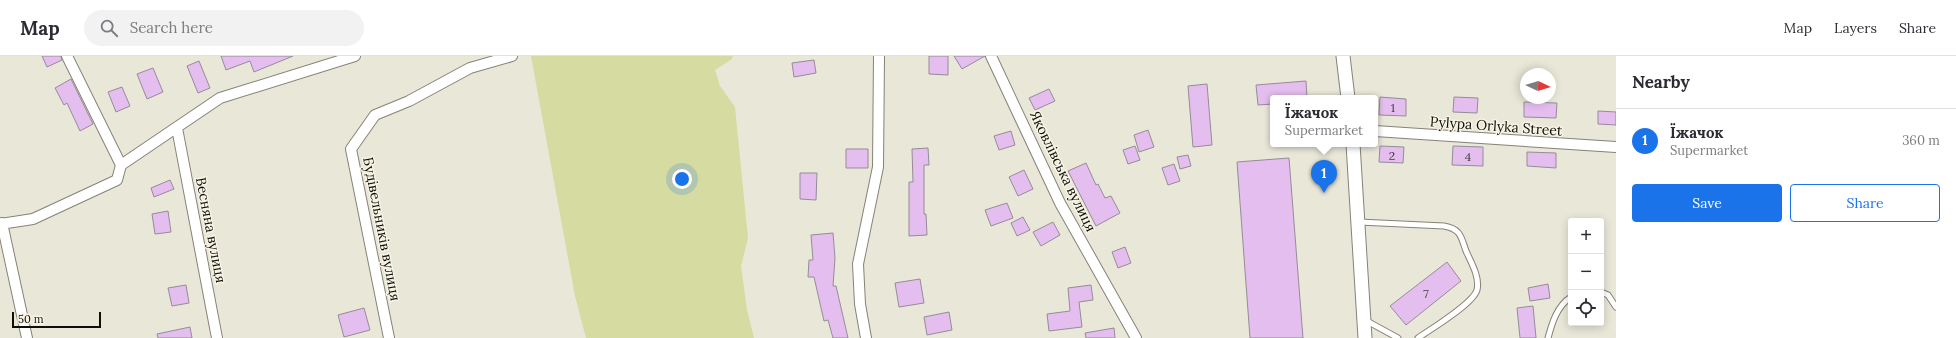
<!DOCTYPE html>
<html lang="en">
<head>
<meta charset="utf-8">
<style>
  body { margin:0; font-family:Lora,serif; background:#f2f2f3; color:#2b2b33 }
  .controls { position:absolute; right:12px; bottom:12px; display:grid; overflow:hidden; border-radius:4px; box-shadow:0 2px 10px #0003 }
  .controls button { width:36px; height:36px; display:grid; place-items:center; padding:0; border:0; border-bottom:1px solid #e1e1e2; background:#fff; color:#2b2b33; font:20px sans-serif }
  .compass { position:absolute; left:1520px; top:12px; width:36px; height:36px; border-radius:50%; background:#fff; box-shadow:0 2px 10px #0003; rotate:94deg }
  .scale { position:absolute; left:12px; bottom:10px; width:89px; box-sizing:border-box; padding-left:4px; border:2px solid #0f0f0a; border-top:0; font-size:11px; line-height:14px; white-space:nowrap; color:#0f0f0a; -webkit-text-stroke:3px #f7f4e5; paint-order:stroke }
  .you { position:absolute; left:682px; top:123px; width:14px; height:14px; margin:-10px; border:3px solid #fff; border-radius:50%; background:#1a73e8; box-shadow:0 0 0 6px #1a73e833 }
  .badge { display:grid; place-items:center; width:26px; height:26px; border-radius:50%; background:#1a73e8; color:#fff; font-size:13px; font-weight:700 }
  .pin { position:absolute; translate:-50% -33px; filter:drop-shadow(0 1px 2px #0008) }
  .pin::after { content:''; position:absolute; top:21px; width:14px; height:12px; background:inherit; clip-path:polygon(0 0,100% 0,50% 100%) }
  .popup { position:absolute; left:1270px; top:39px; width:108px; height:52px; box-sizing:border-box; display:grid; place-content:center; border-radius:4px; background:#fff; filter:drop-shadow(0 1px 3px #0005); font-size:13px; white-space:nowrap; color:#7c7c81 }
  .popup b { font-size:15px; color:#2b2b33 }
  .popup::after { content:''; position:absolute; left:50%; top:100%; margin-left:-8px; border:8px solid transparent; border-top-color:#fff }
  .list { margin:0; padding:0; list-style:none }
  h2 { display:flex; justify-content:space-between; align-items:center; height:52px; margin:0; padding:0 16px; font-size:17px }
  h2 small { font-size:13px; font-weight:400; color:#7c7c81 }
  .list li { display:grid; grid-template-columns:26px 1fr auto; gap:12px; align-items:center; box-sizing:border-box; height:64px; padding:0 16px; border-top:1px solid #e1e1e2 }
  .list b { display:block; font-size:15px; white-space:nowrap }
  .list p { margin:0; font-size:13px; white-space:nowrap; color:#7c7c81 }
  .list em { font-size:13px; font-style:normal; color:#7c7c81 }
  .actions { display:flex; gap:8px; padding:12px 16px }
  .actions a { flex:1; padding:9px 0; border:1px solid #1a73e8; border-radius:4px; text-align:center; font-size:14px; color:#1a73e8 }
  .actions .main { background:#1a73e8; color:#fff }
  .icon { flex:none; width:22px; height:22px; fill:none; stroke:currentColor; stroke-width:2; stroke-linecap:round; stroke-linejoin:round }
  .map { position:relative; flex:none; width:1616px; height:282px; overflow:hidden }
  header { display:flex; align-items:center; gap:24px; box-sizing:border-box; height:56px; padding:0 20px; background:#fff; border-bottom:1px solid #e1e1e2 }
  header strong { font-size:19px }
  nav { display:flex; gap:22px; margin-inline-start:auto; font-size:14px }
  .search { width:280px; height:36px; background:#f2f2f3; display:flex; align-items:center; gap:10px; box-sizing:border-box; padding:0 14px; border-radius:22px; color:#7c7c81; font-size:15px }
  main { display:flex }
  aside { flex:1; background:#fff }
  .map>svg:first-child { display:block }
  .green { fill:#d6dba2 }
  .building { fill:#e4beee; stroke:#958c97 }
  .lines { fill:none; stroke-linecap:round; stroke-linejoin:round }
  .service-casing { stroke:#858376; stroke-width:7 }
  .minor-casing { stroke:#858376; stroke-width:12 }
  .tertiary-casing { stroke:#858376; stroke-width:15 }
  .service { stroke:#fff; stroke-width:5 }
  .minor { stroke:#fff; stroke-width:10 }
  .tertiary { stroke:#fff; stroke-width:13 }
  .labels { text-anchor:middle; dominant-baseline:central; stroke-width:3; stroke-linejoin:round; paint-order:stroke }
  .number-label { font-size:12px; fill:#443b43 }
  .street-label { font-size:14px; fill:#0f0f0a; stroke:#f7f4e5 }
</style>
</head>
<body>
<header>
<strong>Map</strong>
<div class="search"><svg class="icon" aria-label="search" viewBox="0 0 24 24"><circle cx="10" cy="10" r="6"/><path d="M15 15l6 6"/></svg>Search here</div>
<nav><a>Map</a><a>Layers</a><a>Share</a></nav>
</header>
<main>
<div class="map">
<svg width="1616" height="282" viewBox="0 0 1616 282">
  <rect width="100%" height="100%" fill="#e9e7d8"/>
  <!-- green -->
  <path class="green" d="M 531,0 L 733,0 L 732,3 L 715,14 L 720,30 L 735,51 L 748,182 L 741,210 L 747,254 L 754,282 L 586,282 L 575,240 Z"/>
  <!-- building -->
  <path class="building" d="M 42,0 L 61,0 L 62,4 L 47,11 Z
    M 221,0 L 293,0 L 254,16 L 250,5 L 226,14 Z
    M 929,0 L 948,0 L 948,19 L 929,18 Z
    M 954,0 L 985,0 L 962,13 Z
    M 814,4 L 816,17 L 794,21 L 792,7 Z
    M 199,5 L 210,32 L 198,37 L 187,10 Z
    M 153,12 L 163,36 L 147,43 L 137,18 Z
    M 71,23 L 93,68 L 80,75 L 67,47 L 64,49 L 55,32 Z
    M 1306,25 L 1307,42 L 1273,42 L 1273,48 L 1258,49 L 1256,29 Z
    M 1207,28 L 1212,89 L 1193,91 L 1188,30 Z
    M 122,31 L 130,50 L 116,56 L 108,36 Z
    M 1049,33 L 1055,45 L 1035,54 L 1029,42 Z
    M 1380,41 L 1406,43 L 1406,60 L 1379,59 Z
    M 1454,41 L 1478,42 L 1477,57 L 1453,56 Z
    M 1524,46 L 1557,47 L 1556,62 L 1524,61 Z
    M 1598,55 L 1616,56 L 1616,69 L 1598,68 Z
    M 1148,74 L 1154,91 L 1139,96 L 1134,79 Z
    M 1011,75 L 1015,89 L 999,94 L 994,80 Z
    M 1135,90 L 1140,104 L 1128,108 L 1123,94 Z
    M 1380,90 L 1404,91 L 1403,107 L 1379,106 Z
    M 1453,90 L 1483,91 L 1483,110 L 1452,109 Z
    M 928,92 L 929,109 L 924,109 L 924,158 L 926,158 L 927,179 L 909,180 L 909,126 L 913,126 L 912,93 Z
    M 846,93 L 868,93 L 868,112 L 846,112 Z
    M 1527,96 L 1556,97 L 1556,112 L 1527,110 Z
    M 1188,99 L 1191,110 L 1180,113 L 1177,101 Z
    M 1289,102 L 1303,282 L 1250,282 L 1237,106 Z
    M 1086,107 L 1096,129 L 1098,128 L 1105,142 L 1111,140 L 1120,157 L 1096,170 L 1068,115 Z
    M 1174,108 L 1180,125 L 1168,129 L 1162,112 Z
    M 1024,114 L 1033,133 L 1018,140 L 1009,121 Z
    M 800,117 L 817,117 L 816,144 L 800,143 Z
    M 170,124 L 174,133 L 154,141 L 151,132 Z
    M 1007,147 L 1013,162 L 991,170 L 985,154 Z
    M 168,155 L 171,176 L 155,178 L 152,158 Z
    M 1023,161 L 1030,174 L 1017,180 L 1011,167 Z
    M 1053,166 L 1060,179 L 1041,190 L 1033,176 Z
    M 833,177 L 835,202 L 833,230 L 836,230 L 848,282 L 833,282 L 828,264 L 824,265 L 814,221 L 808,221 L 809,204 L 813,204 L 811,179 Z
    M 1125,191 L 1131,207 L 1118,212 L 1112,196 Z
    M 1447,206 L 1461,225 L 1406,269 L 1390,250 Z
    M 920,223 L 924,247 L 899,251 L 895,227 Z
    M 1548,228 L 1550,242 L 1530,245 L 1528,232 Z
    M 186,229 L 189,247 L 172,250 L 168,232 Z
    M 1091,229 L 1093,244 L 1079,246 L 1082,271 L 1049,275 L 1047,258 L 1070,255 L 1068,232 Z
    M 1533,250 L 1536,282 L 1520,282 L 1517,252 Z
    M 364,252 L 370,274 L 344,281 L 338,259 Z
    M 949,256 L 952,274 L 927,279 L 924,261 Z
    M 190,271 L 192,282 L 158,282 L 157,278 Z
    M 1114,272 L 1115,282 L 1086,282 L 1085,277 Z"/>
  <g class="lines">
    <defs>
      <path id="service" d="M 1359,166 L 1444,170 C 1461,173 1461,181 1466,195 C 1471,206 1480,221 1477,234 C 1473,248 1431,273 1418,282
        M 1601,236 L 1608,239 L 1616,251
        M 1365,264 L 1398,282
        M 1548,282 C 1552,267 1557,250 1571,241"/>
      <path id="minor" d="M 67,0 L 121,109
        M 991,0 L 1060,147 L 1136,282
        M 177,72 L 217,282
        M 1375,75 L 1616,91
        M 2,167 L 27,282
        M 0,168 L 33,163 L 117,124 L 121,109 L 220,42 L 355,0
        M 389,282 L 351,93 L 375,59 L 409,45 L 470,12 L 512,0
        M 866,282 L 860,248 L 858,208 L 878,111 L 879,0"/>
      <path id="tertiary" d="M 1343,0 L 1348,42
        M 1353,88 L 1365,282"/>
    </defs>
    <!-- service casing -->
    <use href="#service" class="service-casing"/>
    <!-- minor casing -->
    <use href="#minor" class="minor-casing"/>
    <!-- tertiary casing -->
    <use href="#tertiary" class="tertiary-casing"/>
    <!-- service -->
    <use href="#service" class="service"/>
    <!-- minor -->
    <use href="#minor" class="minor"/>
    <!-- tertiary -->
    <use href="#tertiary" class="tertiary"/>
  </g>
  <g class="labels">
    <!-- number labels -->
    <g class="number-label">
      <text x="1393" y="51">1</text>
      <text x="1392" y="99">2</text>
      <text x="1468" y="100">4</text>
      <text x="1426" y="237">7</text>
    </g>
    <!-- street labels -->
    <g class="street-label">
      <text transform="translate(1496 70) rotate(4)">Pylypa Orlyka Street</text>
      <text transform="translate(1063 115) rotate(64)">Яковлівська вулиця</text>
      <text transform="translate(382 173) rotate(79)">Будівельників вулиця</text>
      <text transform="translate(211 174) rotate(79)">Весняна вулиця</text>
    </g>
  </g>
</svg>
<div class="controls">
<button>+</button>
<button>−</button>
<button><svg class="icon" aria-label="locate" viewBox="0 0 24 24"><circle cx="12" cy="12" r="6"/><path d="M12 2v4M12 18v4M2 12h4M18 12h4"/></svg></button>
</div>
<svg class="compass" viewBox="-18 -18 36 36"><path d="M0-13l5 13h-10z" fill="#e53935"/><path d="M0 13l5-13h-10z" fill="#7c7c81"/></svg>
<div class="scale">50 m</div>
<div class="you"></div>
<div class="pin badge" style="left:1324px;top:137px">1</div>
<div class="popup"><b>Їжачок</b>Supermarket</div>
</div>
<aside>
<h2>Nearby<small></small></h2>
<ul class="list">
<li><span class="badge">1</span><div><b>Їжачок</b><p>Supermarket</p></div><em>360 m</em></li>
</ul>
<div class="actions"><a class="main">Save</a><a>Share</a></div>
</aside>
</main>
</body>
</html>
